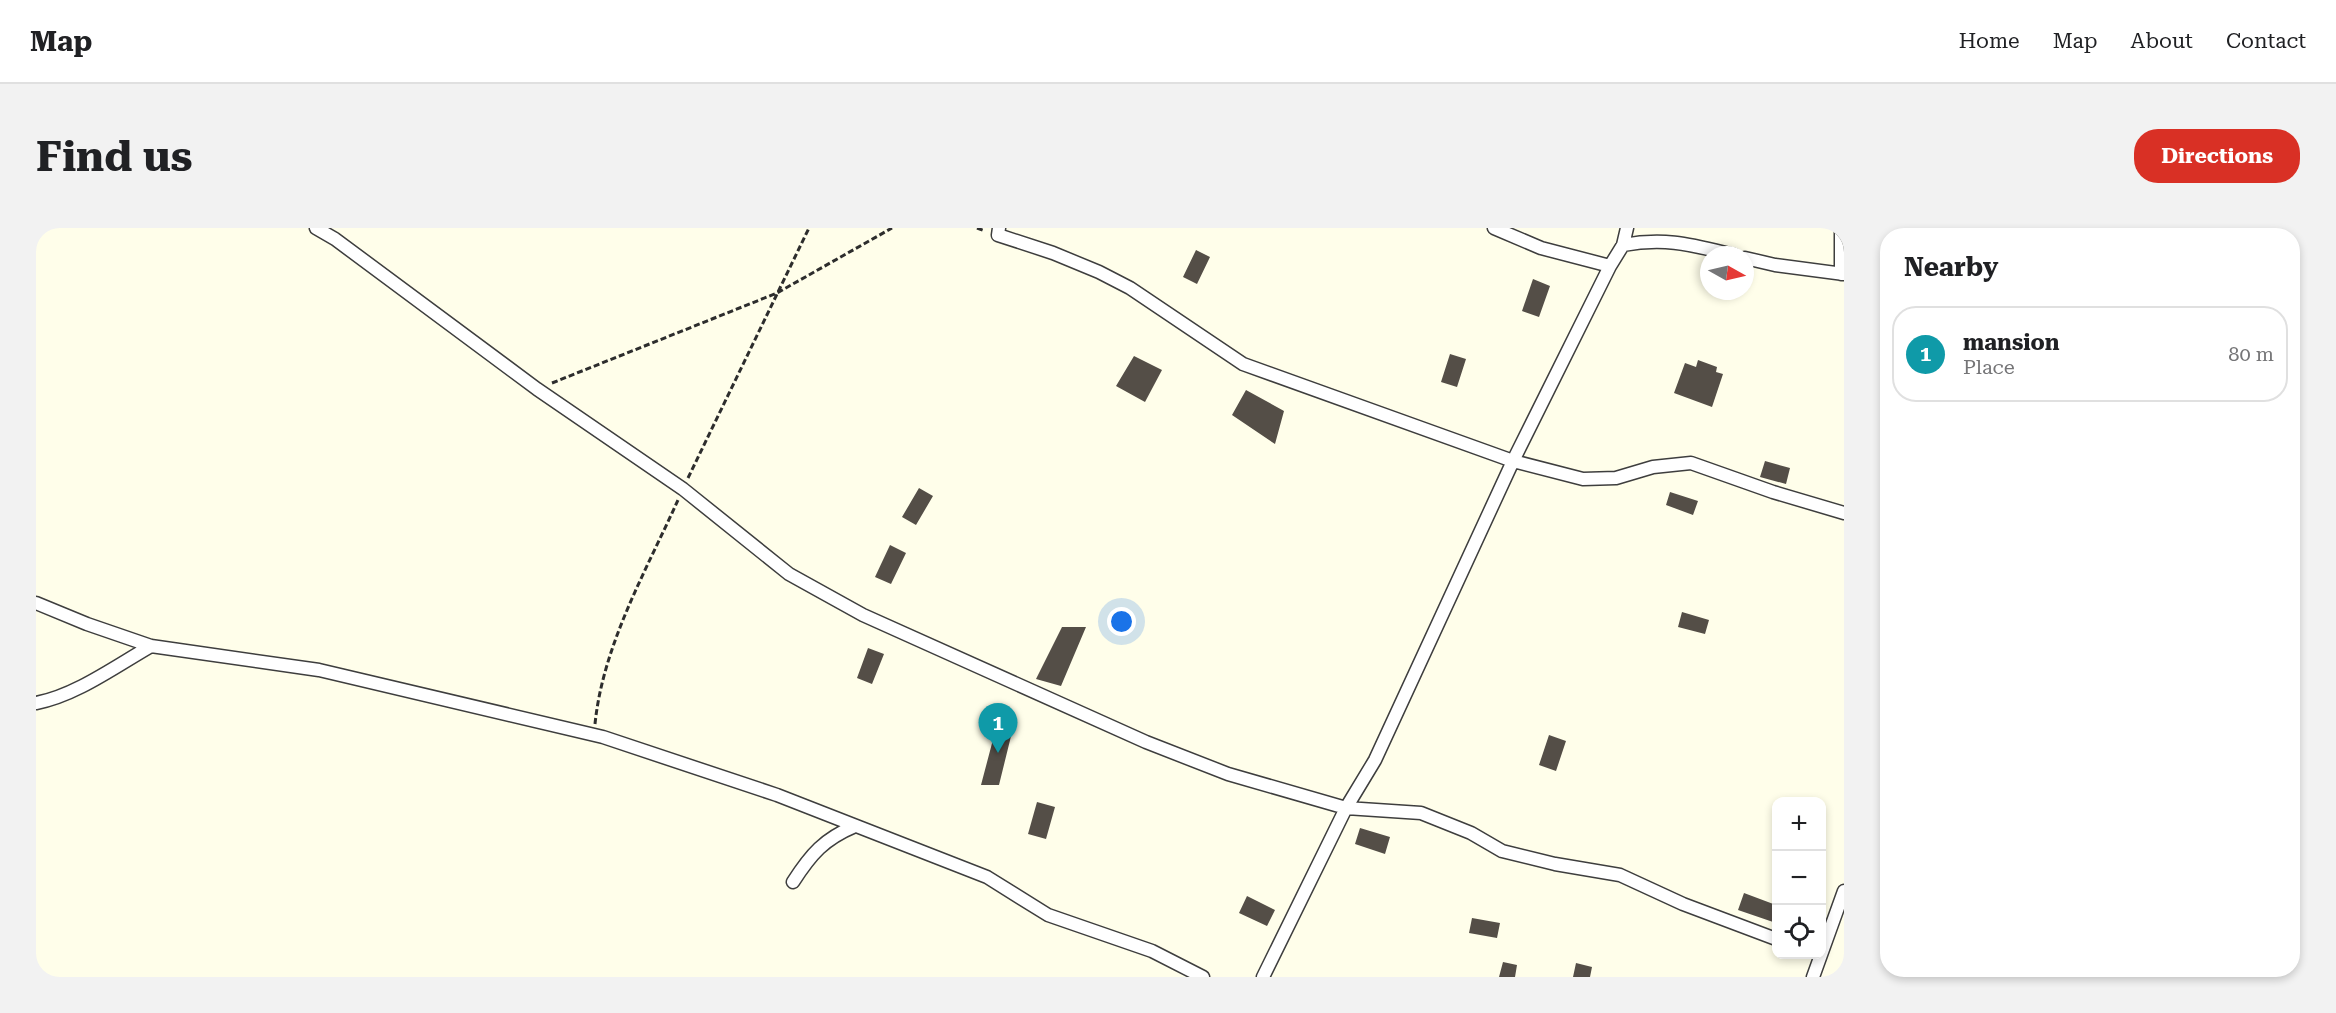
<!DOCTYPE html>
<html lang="en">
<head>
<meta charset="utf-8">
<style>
  body { margin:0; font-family:"Roboto Serif",serif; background:#f2f2f2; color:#202124 }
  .controls { position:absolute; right:18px; bottom:18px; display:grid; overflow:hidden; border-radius:12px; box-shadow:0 3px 9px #0003 }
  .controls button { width:54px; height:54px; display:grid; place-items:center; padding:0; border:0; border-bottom:2px solid #e0e0e0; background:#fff; color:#202124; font:30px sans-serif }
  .compass { position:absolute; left:1664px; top:18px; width:54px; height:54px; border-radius:50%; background:#fff; box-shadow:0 3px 9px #0003; rotate:98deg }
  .you { position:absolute; left:1086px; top:394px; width:21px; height:21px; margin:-15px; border:4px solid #fff; border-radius:50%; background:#1a73e8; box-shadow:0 0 0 9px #1a73e833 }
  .badge { display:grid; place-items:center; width:39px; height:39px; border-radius:50%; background:#d93025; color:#fff; font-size:20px; font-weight:700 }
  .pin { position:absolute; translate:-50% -50px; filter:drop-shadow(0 2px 3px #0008) }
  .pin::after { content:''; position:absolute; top:32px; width:21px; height:18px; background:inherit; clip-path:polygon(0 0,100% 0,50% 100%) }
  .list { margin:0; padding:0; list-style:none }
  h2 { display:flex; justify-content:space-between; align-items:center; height:78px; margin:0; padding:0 24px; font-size:26px }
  h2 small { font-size:20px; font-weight:400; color:#757577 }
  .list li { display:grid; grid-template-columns:39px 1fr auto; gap:18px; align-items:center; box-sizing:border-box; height:96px; margin:0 12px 12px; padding:0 12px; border:2px solid #e0e0e0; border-radius:24px }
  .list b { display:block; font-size:22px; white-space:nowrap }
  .list p { margin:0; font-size:20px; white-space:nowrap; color:#757577 }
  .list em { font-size:20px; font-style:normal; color:#757577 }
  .icon { flex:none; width:33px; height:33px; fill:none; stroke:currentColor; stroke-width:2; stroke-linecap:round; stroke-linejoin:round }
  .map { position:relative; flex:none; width:1808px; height:749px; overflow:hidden; border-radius:24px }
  header { display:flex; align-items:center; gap:36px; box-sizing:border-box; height:84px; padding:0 30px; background:#fff; border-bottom:2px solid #e0e0e0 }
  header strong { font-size:28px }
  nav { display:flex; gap:33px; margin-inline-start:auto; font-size:21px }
  .intro { display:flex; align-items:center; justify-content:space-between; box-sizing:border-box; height:144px; padding:0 36px }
  h1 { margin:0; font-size:42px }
  .button { padding:15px 27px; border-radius:24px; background:#d93025; color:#fff; font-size:21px; font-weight:700 }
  main { display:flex; gap:36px; padding:0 36px }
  aside { flex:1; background:#fff; border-radius:24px; box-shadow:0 3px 9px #0003 }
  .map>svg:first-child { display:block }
  .building { fill:#544e47 }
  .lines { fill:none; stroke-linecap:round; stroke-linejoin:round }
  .minor-casing { stroke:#3e3e3e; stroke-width:15 }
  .path { stroke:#2d2d2d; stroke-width:3; stroke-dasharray:6 3; stroke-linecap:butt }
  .minor { stroke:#fff; stroke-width:12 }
</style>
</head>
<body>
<header>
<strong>Map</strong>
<nav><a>Home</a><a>Map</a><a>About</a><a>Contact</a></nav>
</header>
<div class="intro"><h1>Find us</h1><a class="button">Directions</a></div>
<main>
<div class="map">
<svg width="1808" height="749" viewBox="0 0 1808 749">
  <rect width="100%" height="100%" fill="#fffeea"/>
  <!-- building -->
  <path class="building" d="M 1160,22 L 1174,29 L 1161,56 L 1147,49 Z
    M 1497,51 L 1514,58 L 1503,89 L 1486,83 Z
    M 1414,126 L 1430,131 L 1421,159 L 1405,154 Z
    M 1098,128 L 1126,142 L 1109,174 L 1080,158 Z
    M 1662,132 L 1681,139 L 1680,144 L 1687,146 L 1676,179 L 1638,165 L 1649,135 L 1660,139 Z
    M 1210,162 L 1248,183 L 1239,216 L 1196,187 Z
    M 1729,233 L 1754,240 L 1750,256 L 1724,249 Z
    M 883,260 L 897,268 L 880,297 L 866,289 Z
    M 1634,264 L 1662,273 L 1657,287 L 1630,277 Z
    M 854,317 L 870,325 L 855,356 L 839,349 Z
    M 1646,384 L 1673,392 L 1669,406 L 1642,399 Z
    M 1026,399 L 1050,399 L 1025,458 L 1000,451 Z
    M 832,420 L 848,426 L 836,456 L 821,450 Z
    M 964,485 L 979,492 L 963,557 L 945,557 Z
    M 1513,507 L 1530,513 L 1520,543 L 1503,537 Z
    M 1001,574 L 1019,579 L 1010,611 L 992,606 Z
    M 1324,600 L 1354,609 L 1349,626 L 1319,616 Z
    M 1708,665 L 1740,677 L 1740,695 L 1702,682 Z
    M 1211,668 L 1239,682 L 1231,698 L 1203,685 Z
    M 1436,690 L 1464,695 L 1461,710 L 1433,705 Z
    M 1467,734 L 1481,737 L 1479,749 L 1463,749 Z
    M 1540,735 L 1556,739 L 1554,749 L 1537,749 Z"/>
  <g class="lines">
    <defs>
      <path id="minor" d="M 280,0 L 299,11 L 501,161 L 647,261 L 753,346 L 827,387 L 1110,514 L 1192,546 L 1310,580 L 1385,585 L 1435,605 L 1466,623 L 1519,636 L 1584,647 L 1647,676 L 1740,711
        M 963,0 L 962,7 L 1017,25 L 1063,44 L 1094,60 L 1207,136 L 1477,233 L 1547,251 L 1580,250 L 1617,239 L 1655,235 L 1737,264 L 1808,285
        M 1458,0 L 1505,20 L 1574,38
        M 1587,17 C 1630,9 1656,17 1698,27
        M 1709,30 L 1739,37 L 1808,46
        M 1805,46 L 1805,0
        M 0,375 L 51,396 L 115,418 L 283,442 L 567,509 L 741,567 L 951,649 L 1012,687 L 1116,723 L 1167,749
        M 0,475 C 39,468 80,438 115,418
        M 757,654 C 775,626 788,611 819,598
        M 1227,749 L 1310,580 L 1339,532 L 1477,233 L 1574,38 L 1587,17 L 1591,0
        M 1777,749 L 1808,663"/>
    </defs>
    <!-- minor casing -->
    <use href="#minor" class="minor-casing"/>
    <!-- path -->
    <path class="path" d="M 941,0 L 949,3
      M 516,155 L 741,65 L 856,0
      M 652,250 L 773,0
      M 559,496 C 567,417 610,343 642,272"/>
    <!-- minor -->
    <use href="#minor" class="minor"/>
  </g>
</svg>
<div class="controls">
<button>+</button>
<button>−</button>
<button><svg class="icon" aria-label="locate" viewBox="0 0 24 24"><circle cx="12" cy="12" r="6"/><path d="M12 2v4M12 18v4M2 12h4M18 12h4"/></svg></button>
</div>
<svg class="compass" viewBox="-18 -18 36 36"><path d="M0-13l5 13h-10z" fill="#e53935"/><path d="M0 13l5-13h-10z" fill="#757577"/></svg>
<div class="you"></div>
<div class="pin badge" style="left:962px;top:525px;background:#0f9aa8">1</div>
</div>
<aside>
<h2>Nearby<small></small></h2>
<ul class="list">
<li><span class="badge" style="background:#0f9aa8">1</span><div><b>mansion</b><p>Place</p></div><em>80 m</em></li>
</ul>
</aside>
</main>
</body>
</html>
